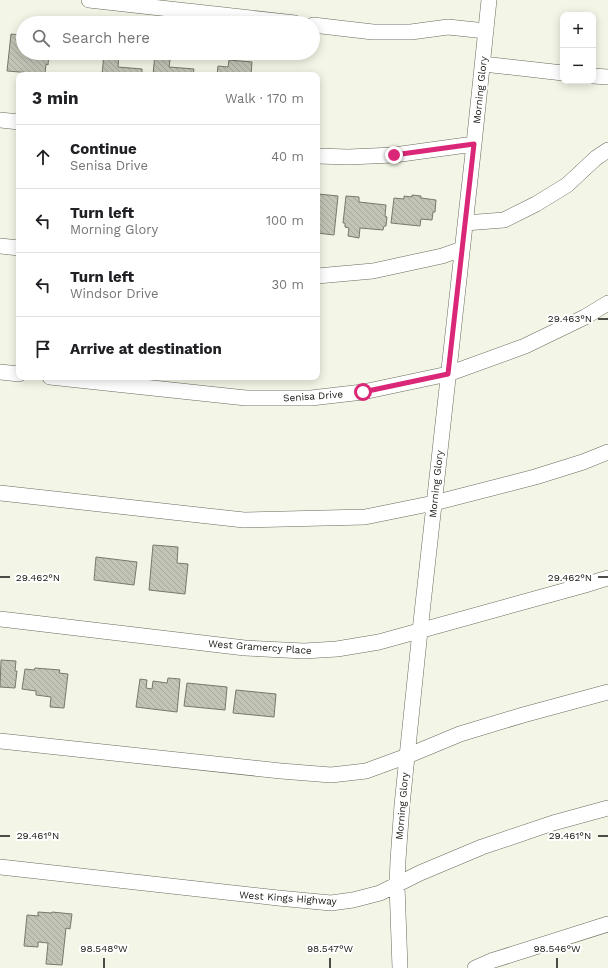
<!DOCTYPE html>
<html lang="en">
<head>
<meta charset="utf-8">
<style>
  body { margin:0; font-family:"Work Sans",sans-serif; background:#f2f2f2; color:#202124 }
  .controls { position:absolute; right:12px; top:12px; display:grid; overflow:hidden; border-radius:8px; box-shadow:0 2px 10px #0003 }
  .controls button { width:36px; height:36px; display:grid; place-items:center; padding:0; border:0; border-bottom:1px solid #e0e0e0; background:#fff; color:#202124; font:20px sans-serif }
  .stop { position:absolute; width:12px; height:12px; margin:-9px; border:3px solid #db2777; border-radius:50%; background:#fff }
  .stop.end { background:#db2777; border-color:#fff; box-shadow:0 1px 4px #0008 }
  .list { margin:0; padding:0; list-style:none }
  h2 { display:flex; justify-content:space-between; align-items:center; height:52px; margin:0; padding:0 16px; font-size:17px }
  h2 small { font-size:13px; font-weight:400; color:#757577 }
  .list li { display:grid; grid-template-columns:26px 1fr auto; gap:12px; align-items:center; box-sizing:border-box; height:64px; padding:0 16px; border-top:1px solid #e0e0e0 }
  .list b { display:block; font-size:15px; white-space:nowrap }
  .list p { margin:0; font-size:13px; white-space:nowrap; color:#757577 }
  .list em { font-size:13px; font-style:normal; color:#757577 }
  .icon { flex:none; width:22px; height:22px; fill:none; stroke:currentColor; stroke-width:2; stroke-linecap:round; stroke-linejoin:round }
  .map { position:relative; flex:none; width:608px; height:968px; overflow:hidden }
  .search { position:absolute; background:#fff; box-shadow:0 2px 10px #0003; left:16px; top:16px; width:304px; height:44px; display:flex; align-items:center; gap:10px; box-sizing:border-box; padding:0 14px; border-radius:22px; color:#757577; font-size:15px }
  .panel { position:absolute; background:#fff; box-shadow:0 2px 10px #0003; left:16px; top:72px; width:304px; height:308px; border-radius:8px }
  .map>svg:first-child { display:block }
  .building { fill:url(#building-back-hatch); stroke:#77796c }
  .lines { fill:none; stroke-linecap:round; stroke-linejoin:round }
  .minor-casing { stroke:#696b5e; stroke-width:16 }
  .minor { stroke:#fff; stroke-width:15 }
  .route { stroke:#db2777; stroke-width:5 }
  .ticks { fill:none; stroke:#151510; stroke-width:1.5 }
  .labels { text-anchor:middle; dominant-baseline:central; stroke-width:4; stroke-linejoin:round; paint-order:stroke }
  .street-label { font-size:10px; fill:#151510; stroke:#fff }
  .ticks-label { font-size:10px; text-anchor:middle; fill:#151510; stroke:#fff; stroke-width:4; stroke-linejoin:round; paint-order:stroke }
</style>
</head>
<body>
<div class="map">
<svg width="608" height="968" viewBox="0 0 608 968">
  <defs>
    <pattern id="building-back-hatch" width="6" height="6" patternUnits="userSpaceOnUse"><rect width="6" height="6" fill="#c2c4b6"/><path d="M-1 5l2 2M0 0l6 6M5-1l2 2" fill="none" stroke="#a6a89b"/></pattern>
  </defs>
  <rect width="100%" height="100%" fill="#f3f5e6"/>
  <!-- building -->
  <path class="building" d="M 11,34 L 20,35 L 20,39 L 23,39 L 23,53 L 49,53 L 48,65 L 46,64 L 45,74 L 7,71 Z
    M 104,53 L 119,53 L 118,67 L 142,69 L 142,75 L 102,75 Z
    M 155,53 L 171,53 L 169,67 L 194,69 L 193,75 L 153,75 Z
    M 229,60 L 252,62 L 251,75 L 207,75 L 208,74 L 217,75 L 218,66 L 228,67 Z
    M 318,194 L 338,196 L 334,235 L 317,233 L 317,204 Z
    M 412,195 L 421,196 L 421,198 L 436,200 L 435,212 L 433,212 L 432,220 L 421,219 L 420,226 L 391,223 L 394,198 L 404,199 L 404,196 L 412,197 Z
    M 346,196 L 359,197 L 359,202 L 386,205 L 385,216 L 387,217 L 386,226 L 384,226 L 383,230 L 360,228 L 359,238 L 348,236 L 349,228 L 345,227 L 345,223 L 343,223 Z
    M 153,545 L 178,547 L 177,563 L 188,564 L 185,594 L 149,590 Z
    M 96,557 L 137,562 L 134,585 L 94,580 Z
    M 1,660 L 16,661 L 15,671 L 17,671 L 15,688 L 0,687 Z
    M 35,668 L 60,670 L 59,673 L 68,674 L 64,708 L 50,707 L 51,697 L 36,695 L 36,691 L 22,689 L 25,669 L 34,670 Z
    M 168,678 L 180,679 L 177,712 L 136,707 L 140,679 L 147,680 L 146,688 L 152,689 L 153,681 L 167,683 Z
    M 187,683 L 227,687 L 225,710 L 184,706 Z
    M 236,690 L 276,694 L 274,717 L 233,713 Z
    M 38,912 L 52,913 L 52,912 L 72,914 L 70,929 L 66,928 L 62,965 L 46,964 L 48,943 L 38,942 L 38,947 L 24,946 L 27,915 L 39,916 L 38,915 Z"/>
  <g class="lines">
    <defs>
      <path id="minor" d="M 89,0 L 295,23
        M 313,25 L 373,32 L 411,32 L 448,27 L 486,31
        M 483,64 L 563,73
        M 593,76 L 608,77
        M 0,120 L 19,122
        M 317,156 L 349,157 L 394,155 L 474,144
        M 465,223 L 504,220 L 536,204 L 567,185 L 596,158 L 608,150
        M 0,246 L 19,248
        M 317,276 L 373,271 L 442,256 L 462,249
        M 0,372 L 19,374
        M 50,377 L 246,398 L 311,398 L 363,392 L 448,374 L 525,346 L 585,317 L 608,303
        M 0,493 L 244,520 L 365,517 L 434,503 L 535,477 L 583,462 L 608,452
        M 0,619 L 245,648 L 304,651 L 337,649 L 379,642 L 585,585 L 608,578
        M 0,741 L 281,771 L 331,775 L 366,771 L 407,756 L 460,734 L 523,715 L 608,692
        M 0,867 L 278,898 L 331,903 L 353,900 L 380,893 L 420,873 L 482,847 L 553,823 L 608,808
        M 400,968 L 397,885 L 398,860 L 402,805 L 420,631 L 474,144 L 489,0
        M 475,968 L 491,961 L 608,924"/>
    </defs>
    <!-- minor casing -->
    <use href="#minor" class="minor-casing"/>
    <!-- minor -->
    <use href="#minor" class="minor"/>
  </g>
  <g class="lines">
    <!-- route -->
    <path class="route" d="M 363,392 L 448,374 L 474,144 L 394,155"/>
  </g>
  <!-- ticks -->
  <path class="ticks" d="M 598,319 L 608,319M 0,577 L 10,577M 598,577 L 608,577M 0,836 L 10,836M 598,836 L 608,836M 104,958 L 104,968M 330,958 L 330,968M 557,958 L 557,968"/>
  <g class="labels">
    <!-- street labels -->
    <g class="street-label">
      <text transform="translate(480 90) rotate(-84)">Morning Glory</text>
      <text transform="translate(313 396) rotate(-4)">Senisa Drive</text>
      <text transform="translate(436 484) rotate(-84)">Morning Glory</text>
      <text transform="translate(260 647) rotate(4)">West Gramercy Place</text>
      <text transform="translate(402 806) rotate(-85)">Morning Glory</text>
      <text transform="translate(288 898) rotate(4)">West Kings Highway</text>
    </g>
  </g>
  <g class="ticks-label">
    <text x="570" y="322">29.463°N</text>
    <text x="38" y="581">29.462°N</text>
    <text x="570" y="581">29.462°N</text>
    <text x="38" y="839">29.461°N</text>
    <text x="570" y="839">29.461°N</text>
    <text x="104" y="952">98.548°W</text>
    <text x="330" y="952">98.547°W</text>
    <text x="557" y="952">98.546°W</text>
  </g>
</svg>
<div class="controls">
<button>+</button>
<button>−</button>
</div>
<div class="stop" style="left:363px;top:392px"></div>
<div class="stop end" style="left:394px;top:155px"></div>
<div class="search"><svg class="icon" aria-label="search" viewBox="0 0 24 24"><circle cx="10" cy="10" r="6"/><path d="M15 15l6 6"/></svg>Search here</div>
<section class="panel">
<h2>3 min<small>Walk · 170 m</small></h2>
<ul class="list">
<li><svg class="icon" aria-label="ahead" viewBox="0 0 24 24"><path d="M12 20V5M6 11l6-6 6 6"/></svg><div><b>Continue</b><p>Senisa Drive</p></div><em>40 m</em></li>
<li><svg class="icon" aria-label="left" viewBox="0 0 24 24"><path d="M17 20v-9H6M10 6l-5 5 5 5"/></svg><div><b>Turn left</b><p>Morning Glory</p></div><em>100 m</em></li>
<li><svg class="icon" aria-label="left" viewBox="0 0 24 24"><path d="M17 20v-9H6M10 6l-5 5 5 5"/></svg><div><b>Turn left</b><p>Windsor Drive</p></div><em>30 m</em></li>
<li><svg class="icon" aria-label="arrive" viewBox="0 0 24 24"><path d="M6 21V4h12l-3 4 3 4H6"/></svg><div><b>Arrive at destination</b></div></li>
</ul>
</section>
</div>
</body>
</html>
